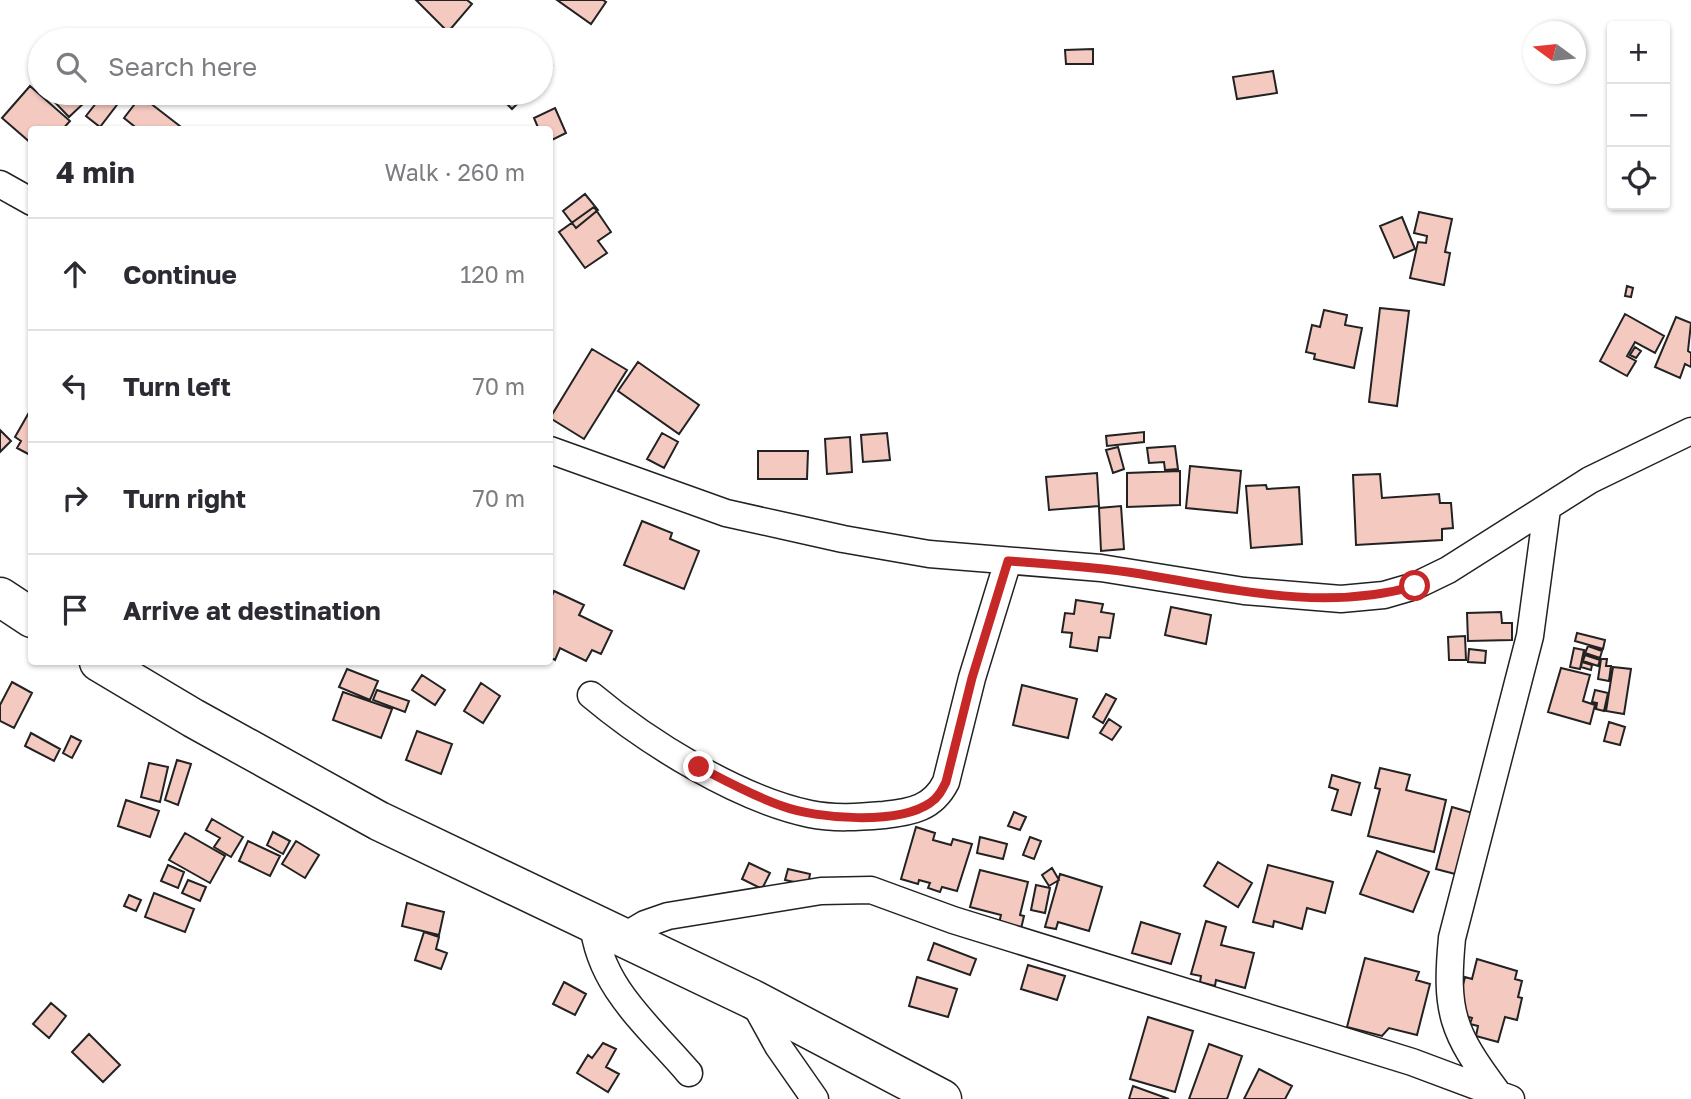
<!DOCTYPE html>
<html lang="en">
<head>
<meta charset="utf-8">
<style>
  body { margin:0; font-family:"Golos Text",sans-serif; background:#f2f2f3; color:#2b2b33 }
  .controls { position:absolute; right:21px; top:21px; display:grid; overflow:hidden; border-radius:7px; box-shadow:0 2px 5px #0004 }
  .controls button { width:63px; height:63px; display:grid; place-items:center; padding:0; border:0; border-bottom:2px solid #e1e1e2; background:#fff; color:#2b2b33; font:35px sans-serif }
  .compass { position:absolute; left:1523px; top:21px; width:63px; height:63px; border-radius:50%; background:#fff; box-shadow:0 2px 5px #0004; rotate:285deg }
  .stop { position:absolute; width:21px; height:21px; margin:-16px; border:5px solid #c62828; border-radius:50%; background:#fff }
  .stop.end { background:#c62828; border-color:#fff; box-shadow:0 2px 7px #0008 }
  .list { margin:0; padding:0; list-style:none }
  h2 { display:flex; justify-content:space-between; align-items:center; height:91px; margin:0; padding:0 28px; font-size:30px }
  h2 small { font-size:23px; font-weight:400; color:#7c7c81 }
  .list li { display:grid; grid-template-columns:46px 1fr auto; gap:21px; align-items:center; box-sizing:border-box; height:112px; padding:0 28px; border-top:2px solid #e1e1e2 }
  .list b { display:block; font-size:26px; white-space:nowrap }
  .list em { font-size:23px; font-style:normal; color:#7c7c81 }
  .icon { flex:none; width:38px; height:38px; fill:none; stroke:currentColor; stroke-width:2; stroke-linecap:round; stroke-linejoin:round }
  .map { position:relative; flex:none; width:1691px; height:1099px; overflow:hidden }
  .search { position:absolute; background:#fff; box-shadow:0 2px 5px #0004; left:28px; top:28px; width:525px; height:77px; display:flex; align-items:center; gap:18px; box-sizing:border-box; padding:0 24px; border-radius:38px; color:#7c7c81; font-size:26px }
  .panel { position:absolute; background:#fff; box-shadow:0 2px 5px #0004; left:28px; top:126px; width:525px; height:539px; border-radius:7px }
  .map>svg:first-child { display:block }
  .building { fill:#f3c9c0; stroke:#222; stroke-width:2 }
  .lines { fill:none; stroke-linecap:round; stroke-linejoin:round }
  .minor-casing { stroke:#222; stroke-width:29 }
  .highway-casing { stroke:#222; stroke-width:41 }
  .minor { stroke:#fff; stroke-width:26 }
  .highway { stroke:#fff; stroke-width:38 }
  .route { stroke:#c62828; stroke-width:9 }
</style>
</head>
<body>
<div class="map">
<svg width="1691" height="1099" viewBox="0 0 1691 1099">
  <rect width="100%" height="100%" fill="#fff"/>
  <!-- building -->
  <path class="building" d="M 416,0 L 467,0 L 472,4 L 448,32 Z
    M 557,0 L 603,0 L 606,2 L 591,24 Z
    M 1093,49 L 1093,64 L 1066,64 L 1065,50 Z
    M 541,55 L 552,66 L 541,78 Z
    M 1273,71 L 1277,93 L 1237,99 L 1233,77 Z
    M 40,73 L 40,87 L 33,79 Z
    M 30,86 L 70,121 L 62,130 L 32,130 L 32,144 L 2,118 Z
    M 46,93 L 77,93 L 85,102 L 69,117 Z
    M 104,93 L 126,93 L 100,127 L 86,116 Z
    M 496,93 L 528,93 L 512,109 Z
    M 141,96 L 185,130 L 139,130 L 124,118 Z
    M 555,108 L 566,133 L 550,141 L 550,130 L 539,130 L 534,118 Z
    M 585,194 L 598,210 L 576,228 L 563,211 Z
    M 594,207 L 611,232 L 598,241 L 607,253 L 585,268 L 559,232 Z
    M 1419,212 L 1452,219 L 1445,252 L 1450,253 L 1444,285 L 1410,278 L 1418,242 L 1426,243 L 1427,236 L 1414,233 Z
    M 1402,217 L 1415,249 L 1394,258 L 1380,226 Z
    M 1627,286 L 1633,288 L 1631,297 L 1625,296 Z
    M 1380,308 L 1409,311 L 1397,406 L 1369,402 Z
    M 1324,310 L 1347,315 L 1345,325 L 1362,328 L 1354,368 L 1314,359 L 1315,354 L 1306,352 L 1312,325 L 1320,327 Z
    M 1625,314 L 1664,336 L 1655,353 L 1635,342 L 1627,356 L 1636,361 L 1627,376 L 1600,361 Z
    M 1676,317 L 1691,323 L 1688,351 L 1691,353 L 1691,367 L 1685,364 L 1680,378 L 1655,367 Z
    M 1635,347 L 1641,351 L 1636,358 L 1630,355 Z
    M 592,349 L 627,370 L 584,439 L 550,418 Z
    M 638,362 L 699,405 L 679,434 L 618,391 Z
    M 31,409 L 32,410 L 32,456 L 17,448 L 21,441 L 15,437 Z
    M 0,430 L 11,441 L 0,452 Z
    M 1144,432 L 1144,442 L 1107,446 L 1106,436 Z
    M 662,433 L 678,442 L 664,468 L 647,459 Z
    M 887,433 L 890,460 L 863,462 L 861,435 Z
    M 850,437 L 852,472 L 827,474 L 825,439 Z
    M 1175,446 L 1178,469 L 1165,470 L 1164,462 L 1149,463 L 1147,448 Z
    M 1118,447 L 1124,469 L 1113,473 L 1106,450 Z
    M 758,451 L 808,451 L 807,479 L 758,479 Z
    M 1190,466 L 1241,471 L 1237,513 L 1186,508 Z
    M 1180,471 L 1180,505 L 1127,507 L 1127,473 Z
    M 1097,473 L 1099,506 L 1049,510 L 1046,477 Z
    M 1380,474 L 1382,498 L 1439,494 L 1440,503 L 1451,503 L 1453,528 L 1442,529 L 1442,540 L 1356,545 L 1353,475 Z
    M 1266,485 L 1267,489 L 1299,487 L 1302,544 L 1251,548 L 1246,486 Z
    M 1121,506 L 1124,549 L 1101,551 L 1099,508 Z
    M 642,521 L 672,533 L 670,539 L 699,551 L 684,589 L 624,565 Z
    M 554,591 L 584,605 L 579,615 L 612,631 L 601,654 L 592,650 L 586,661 L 560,648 L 555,660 L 550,657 L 550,600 Z
    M 1076,600 L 1103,604 L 1101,612 L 1114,614 L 1110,638 L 1099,637 L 1097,651 L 1070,647 L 1072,633 L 1062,632 L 1065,613 L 1074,614 Z
    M 1171,607 L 1211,615 L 1206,644 L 1165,635 Z
    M 1501,612 L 1502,623 L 1512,623 L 1512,640 L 1468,641 L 1467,613 Z
    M 1577,633 L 1605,640 L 1603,649 L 1575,641 Z
    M 1465,636 L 1466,660 L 1449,660 L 1448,637 Z
    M 1588,646 L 1602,651 L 1600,658 L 1585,653 Z
    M 1574,648 L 1584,650 L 1580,669 L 1570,667 Z
    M 1469,649 L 1486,651 L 1485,663 L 1468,662 Z
    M 1585,655 L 1600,660 L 1598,666 L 1583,661 Z
    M 1601,659 L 1607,659 L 1606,666 L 1611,666 L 1609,681 L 1598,679 Z
    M 1582,662 L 1592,665 L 1591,670 L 1581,667 Z
    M 1613,667 L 1631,669 L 1624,714 L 1606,711 Z
    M 1561,668 L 1590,675 L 1583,701 L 1595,705 L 1590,724 L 1548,712 Z
    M 347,669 L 378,681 L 370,700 L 339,687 Z
    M 422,675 L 445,690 L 435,705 L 412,690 Z
    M 12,682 L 32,693 L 14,728 L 0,721 L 0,705 Z
    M 481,683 L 500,696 L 483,723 L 464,711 Z
    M 1022,685 L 1077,699 L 1068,738 L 1013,725 Z
    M 377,690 L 409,701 L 405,712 L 373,700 Z
    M 1595,690 L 1608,693 L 1604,711 L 1596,709 L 1597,703 L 1592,702 Z
    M 343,692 L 392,709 L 381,738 L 333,720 Z
    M 1106,694 L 1116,699 L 1103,723 L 1093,717 Z
    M 1109,719 L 1121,727 L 1112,740 L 1100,733 Z
    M 1609,722 L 1625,727 L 1620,745 L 1604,741 Z
    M 417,731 L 452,744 L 441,774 L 406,760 Z
    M 31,733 L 60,749 L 54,761 L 25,746 Z
    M 71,736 L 81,741 L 72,758 L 63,753 Z
    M 177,760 L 191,764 L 178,805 L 165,800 Z
    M 149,763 L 168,767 L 160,802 L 141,797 Z
    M 1380,768 L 1410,775 L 1406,790 L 1446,800 L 1434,852 L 1368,836 L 1380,789 L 1375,788 Z
    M 1332,775 L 1360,783 L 1351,815 L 1332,810 L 1338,790 L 1329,787 Z
    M 126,800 L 159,811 L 150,837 L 118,826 Z
    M 1452,807 L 1476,814 L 1459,875 L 1436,869 Z
    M 1014,812 L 1026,817 L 1020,830 L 1008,826 Z
    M 212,819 L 243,837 L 231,857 L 214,847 L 220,838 L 206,830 Z
    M 916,827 L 935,833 L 933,840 L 951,845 L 953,839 L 972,844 L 957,891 L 942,887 L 940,892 L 928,888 L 930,883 L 919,880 L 918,884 L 901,879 Z
    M 273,832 L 290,841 L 283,854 L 267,845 Z
    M 185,833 L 225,856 L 210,883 L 169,860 Z
    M 980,837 L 1007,844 L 1003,859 L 977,853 Z
    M 1030,837 L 1041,841 L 1034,859 L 1023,855 Z
    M 248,841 L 280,856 L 270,876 L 239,861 Z
    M 296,841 L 319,855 L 305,878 L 282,864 Z
    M 1377,851 L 1429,872 L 1413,912 L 1360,894 Z
    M 1218,862 L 1252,883 L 1238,907 L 1204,886 Z
    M 749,863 L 770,873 L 762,889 L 742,879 Z
    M 168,865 L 184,872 L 178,888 L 161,881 Z
    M 1268,865 L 1333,882 L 1325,913 L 1307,908 L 1302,929 L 1274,921 L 1273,927 L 1253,922 Z
    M 1052,868 L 1059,880 L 1049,886 L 1042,875 Z
    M 788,869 L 810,874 L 808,885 L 785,880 Z
    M 980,870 L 1028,882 L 1020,915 L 1024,916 L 1020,933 L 998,927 L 1001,915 L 970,907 Z
    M 1060,874 L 1102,887 L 1089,931 L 1058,922 L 1056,929 L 1045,927 Z
    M 188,880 L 206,887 L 200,901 L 182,893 Z
    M 1036,885 L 1050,888 L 1045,913 L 1031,910 Z
    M 154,893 L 194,909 L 185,932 L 145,917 Z
    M 129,895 L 141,900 L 136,911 L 124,906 Z
    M 407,903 L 444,912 L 439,935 L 402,926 Z
    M 1206,921 L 1226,927 L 1221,945 L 1254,953 L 1245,988 L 1216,980 L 1215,986 L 1200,982 L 1201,976 L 1191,974 Z
    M 1141,922 L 1180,934 L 1171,964 L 1132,953 Z
    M 424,932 L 439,937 L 436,949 L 447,953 L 441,969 L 415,960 Z
    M 934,943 L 976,959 L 970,975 L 928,960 Z
    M 1365,958 L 1419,972 L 1416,980 L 1430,984 L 1417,1035 L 1389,1028 L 1382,1036 L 1347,1027 Z
    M 1477,959 L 1517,971 L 1515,979 L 1522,981 L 1518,997 L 1522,998 L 1517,1020 L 1505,1017 L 1498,1042 L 1476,1036 L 1478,1026 L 1470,1024 L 1472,1018 L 1462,1015 L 1458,1005 L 1465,977 L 1472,979 Z
    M 1028,965 L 1065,976 L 1057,1000 L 1021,989 Z
    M 917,977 L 957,989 L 948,1017 L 909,1006 Z
    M 564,982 L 586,994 L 575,1015 L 553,1004 Z
    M 51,1003 L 66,1016 L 49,1038 L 33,1024 Z
    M 1148,1017 L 1193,1031 L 1175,1092 L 1130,1079 Z
    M 89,1034 L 120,1065 L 103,1082 L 72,1052 Z
    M 603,1043 L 616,1049 L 606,1067 L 619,1074 L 608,1092 L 577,1073 L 588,1055 L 592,1058 Z
    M 1209,1044 L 1242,1056 L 1227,1099 L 1189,1099 Z
    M 1259,1069 L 1292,1086 L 1285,1099 L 1244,1099 Z
    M 1133,1086 L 1169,1099 L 1129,1099 Z"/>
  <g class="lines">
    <defs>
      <path id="minor" d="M 0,184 L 32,202
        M 550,450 L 726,513 L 843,539 L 929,554 L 1101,568 L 1244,591 L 1341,599 L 1384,595 L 1415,586 L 1448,570 L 1590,480 L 1691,431
        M 591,695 C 647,742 738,799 810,814 C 834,819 860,817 884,815 C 912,812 933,808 946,782 L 972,678 L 1008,561
        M 593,922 C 599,987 649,1026 689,1073
        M 623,937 L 645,924 L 668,916 L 821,891 L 871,890 L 953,920 L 1412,1062 L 1511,1099
        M 752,999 L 778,1046 L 815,1099
        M 1497,1092 C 1452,1032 1445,1012 1452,938 L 1530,636 L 1547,509"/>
      <path id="highway" d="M 0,597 L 32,618
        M 99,662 L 193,718 L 379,821 L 752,999 L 942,1099"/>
    </defs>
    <!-- minor casing -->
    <use href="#minor" class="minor-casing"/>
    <!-- highway casing -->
    <use href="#highway" class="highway-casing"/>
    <!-- minor -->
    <use href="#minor" class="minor"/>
    <!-- highway -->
    <use href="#highway" class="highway"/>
  </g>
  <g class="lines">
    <!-- route -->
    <path class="route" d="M 699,767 C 726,781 753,796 782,806 C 817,819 898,825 930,803 C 938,798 942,790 946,782 L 972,678 L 1008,561 C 1052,564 1096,567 1141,574 C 1232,589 1324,612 1415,586"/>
  </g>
</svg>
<div class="controls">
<button>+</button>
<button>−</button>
<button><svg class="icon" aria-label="locate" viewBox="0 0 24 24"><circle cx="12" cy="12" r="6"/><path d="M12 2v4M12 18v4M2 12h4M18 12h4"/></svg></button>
</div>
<svg class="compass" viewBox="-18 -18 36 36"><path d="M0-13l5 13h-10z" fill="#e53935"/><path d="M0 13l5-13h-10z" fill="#7c7c81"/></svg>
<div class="stop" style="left:1415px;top:586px"></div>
<div class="stop end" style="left:699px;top:767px"></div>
<div class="search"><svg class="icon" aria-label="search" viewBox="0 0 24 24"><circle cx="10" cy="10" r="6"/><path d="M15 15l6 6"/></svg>Search here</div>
<section class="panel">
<h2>4 min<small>Walk · 260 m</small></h2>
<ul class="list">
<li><svg class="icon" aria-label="ahead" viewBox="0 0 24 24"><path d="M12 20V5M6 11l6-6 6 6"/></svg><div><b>Continue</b></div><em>120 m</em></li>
<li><svg class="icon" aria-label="left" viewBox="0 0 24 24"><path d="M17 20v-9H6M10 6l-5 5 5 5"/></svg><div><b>Turn left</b></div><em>70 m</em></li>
<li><svg class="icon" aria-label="right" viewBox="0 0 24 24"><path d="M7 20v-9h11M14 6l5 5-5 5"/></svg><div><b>Turn right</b></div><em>70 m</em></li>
<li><svg class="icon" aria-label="arrive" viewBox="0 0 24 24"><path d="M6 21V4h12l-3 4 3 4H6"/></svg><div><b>Arrive at destination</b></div></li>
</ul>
</section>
</div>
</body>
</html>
